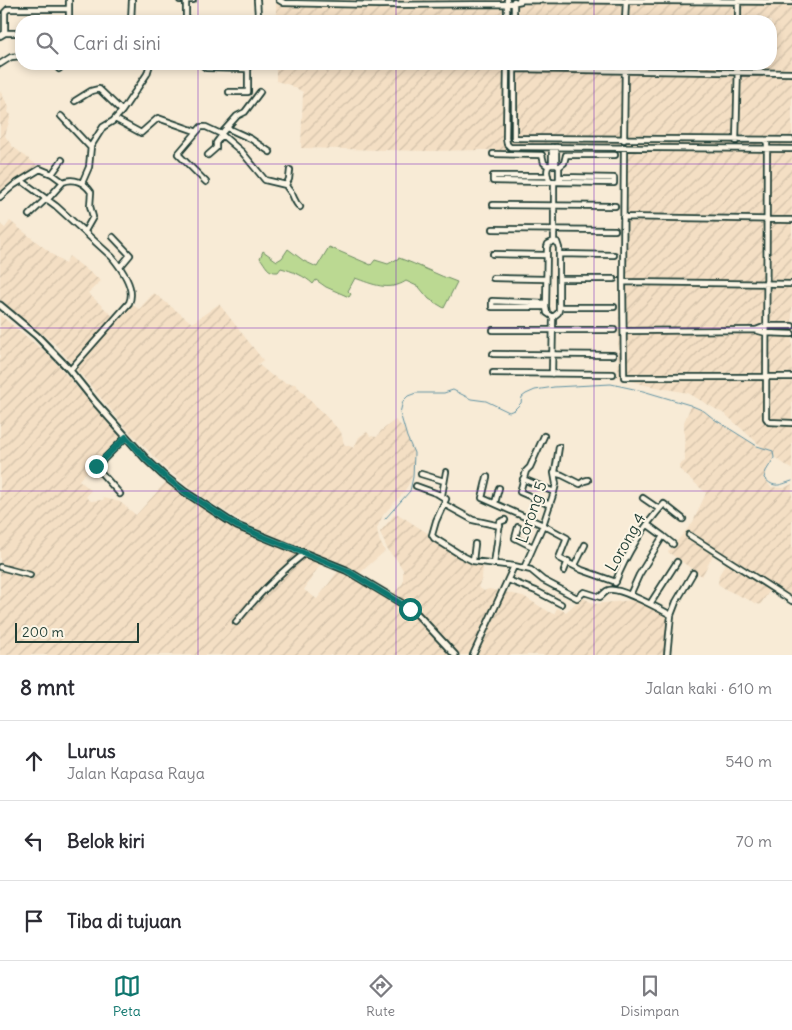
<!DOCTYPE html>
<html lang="id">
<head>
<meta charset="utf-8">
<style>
  body { margin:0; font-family:Delius,sans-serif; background:#f7f7f7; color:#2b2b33 }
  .scale { position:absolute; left:15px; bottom:12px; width:124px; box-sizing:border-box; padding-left:5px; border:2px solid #1f3d34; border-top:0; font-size:14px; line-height:18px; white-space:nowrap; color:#1f3d34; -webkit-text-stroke:4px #fcf5e5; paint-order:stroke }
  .stop { position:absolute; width:15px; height:15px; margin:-11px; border:4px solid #0f766e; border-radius:50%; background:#fff }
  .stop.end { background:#0f766e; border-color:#fff; box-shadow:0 1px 5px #0008 }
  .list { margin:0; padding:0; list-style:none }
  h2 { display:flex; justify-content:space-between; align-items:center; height:65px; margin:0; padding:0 20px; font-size:21px }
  h2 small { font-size:16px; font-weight:400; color:#7c7c81 }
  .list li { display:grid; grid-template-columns:32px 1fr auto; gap:15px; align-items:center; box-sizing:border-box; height:80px; padding:0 20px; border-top:1px solid #e1e1e2 }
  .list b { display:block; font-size:19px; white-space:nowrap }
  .list p { margin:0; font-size:16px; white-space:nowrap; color:#7c7c81 }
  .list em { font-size:16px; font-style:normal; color:#7c7c81 }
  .icon { flex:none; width:28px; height:28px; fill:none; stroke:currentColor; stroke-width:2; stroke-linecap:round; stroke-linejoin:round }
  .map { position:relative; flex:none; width:792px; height:655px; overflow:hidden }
  .search { position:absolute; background:#fff; box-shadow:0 2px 8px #0003; left:15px; right:15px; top:15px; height:55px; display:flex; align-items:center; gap:12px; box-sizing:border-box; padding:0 18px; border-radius:20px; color:#7c7c81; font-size:19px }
  .sheet { height:305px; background:#fff }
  nav { display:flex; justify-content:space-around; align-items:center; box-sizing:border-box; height:70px; border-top:1px solid #e1e1e2; background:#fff; font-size:14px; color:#7c7c81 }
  nav a { display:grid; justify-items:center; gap:2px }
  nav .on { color:#0f766e }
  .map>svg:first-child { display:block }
  .industrial { fill:url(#industrial-furrows) }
  .garden { fill:#bbd992; stroke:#6d8b63 }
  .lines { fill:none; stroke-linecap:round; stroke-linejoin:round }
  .stream { stroke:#6092a3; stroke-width:1 }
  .minor-casing { stroke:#1f3d34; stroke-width:8 }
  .major-casing { stroke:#1f3d34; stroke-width:9 }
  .minor { stroke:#fcf5e5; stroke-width:4.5 }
  .major { stroke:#fcf5e5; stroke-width:5 }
  .route { stroke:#0f766e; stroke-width:6 }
  .grid { fill:none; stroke:#7b2cbf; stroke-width:1; stroke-opacity:0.55 }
  .labels { text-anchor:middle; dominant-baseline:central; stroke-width:4; stroke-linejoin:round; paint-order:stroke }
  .street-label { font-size:16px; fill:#1f3d34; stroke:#fcf5e5 }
</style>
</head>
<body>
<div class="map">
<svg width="792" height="655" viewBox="0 0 792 655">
  <defs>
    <pattern id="industrial-furrows" width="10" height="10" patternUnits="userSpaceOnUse" patternTransform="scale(1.25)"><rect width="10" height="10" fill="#f4dfc4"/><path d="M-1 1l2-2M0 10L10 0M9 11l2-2" fill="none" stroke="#d1c0a9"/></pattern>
  </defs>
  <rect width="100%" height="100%" fill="#f8ebd6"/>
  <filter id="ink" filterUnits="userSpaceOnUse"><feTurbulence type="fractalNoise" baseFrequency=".02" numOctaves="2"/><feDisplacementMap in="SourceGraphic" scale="10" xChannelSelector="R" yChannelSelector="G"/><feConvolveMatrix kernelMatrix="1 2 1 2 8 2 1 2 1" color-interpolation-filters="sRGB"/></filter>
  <g filter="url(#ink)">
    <!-- industrial -->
    <path class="industrial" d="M 276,0 L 792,0 L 792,469 L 774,457 L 766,471 L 764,478 L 771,487 L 784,488 L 792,484 L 792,602 L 770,590 L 760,605 L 727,590 L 718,584 L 719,575 L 727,561 L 713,555 L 702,576 L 668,552 L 693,522 L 706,493 L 679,469 L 679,465 L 685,461 L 684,422 L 691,406 L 704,411 L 714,419 L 757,446 L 762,447 L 726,415 L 688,393 L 645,385 L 618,377 L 621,150 L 482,150 L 427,151 L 301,148 L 303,92 L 290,85 L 276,81 L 276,64 L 771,64 L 771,21 L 276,21 Z
      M 0,91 L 9,107 L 8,112 L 11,115 L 5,136 L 12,146 L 38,166 L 5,188 L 0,194 Z
      M 10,221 L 65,264 L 69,256 L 101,281 L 88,293 L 117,320 L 131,304 L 139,309 L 154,293 L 192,323 L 219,304 L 263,360 L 258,364 L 271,375 L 286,383 L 295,384 L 341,432 L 344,444 L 354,448 L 359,437 L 367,432 L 370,436 L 377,437 L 381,431 L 395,420 L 404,428 L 414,453 L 414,470 L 410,482 L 404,492 L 383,515 L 377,528 L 379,540 L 385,551 L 360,573 L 341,563 L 248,525 L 208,501 L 164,467 L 128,430 L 56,345 L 0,300 L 0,224 L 5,228 Z
      M 0,315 L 50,356 L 120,437 L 79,480 L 91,490 L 86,497 L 91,501 L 103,500 L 104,498 L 120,502 L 136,515 L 167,481 L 186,497 L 225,522 L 274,546 L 299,553 L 321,563 L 304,590 L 317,599 L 339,570 L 390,598 L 403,583 L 403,570 L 397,560 L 388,551 L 380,532 L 396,513 L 448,546 L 483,564 L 482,578 L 478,587 L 484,591 L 489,589 L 523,596 L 551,613 L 554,614 L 557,608 L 566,612 L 582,597 L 594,604 L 633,600 L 669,616 L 665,655 L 0,655 Z"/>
    <!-- garden -->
    <path class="garden" d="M 329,247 L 371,265 L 375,260 L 388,264 L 399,258 C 419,265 437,275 457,282 L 444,308 L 429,299 L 419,287 L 406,281 C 389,292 372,284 355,278 L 348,291 L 351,294 L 349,297 L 326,287 L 316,280 L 313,284 C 305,276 292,271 281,268 L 278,272 C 267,273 266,265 260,258 L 263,251 L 277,261 L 282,258 L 288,249 L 304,261 L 317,267 Z"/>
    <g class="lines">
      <!-- stream -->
      <path class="stream" d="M 385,519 L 410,491 L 413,477 L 414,453 L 407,437 L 400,413 L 403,401 L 408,396 L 416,393 L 444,393 L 453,390 L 471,399 L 486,401 L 509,412 L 514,410 L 521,403 L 522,397 L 526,394 L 535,390 L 554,387 L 611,384 L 643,391 L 690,405 L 704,411 L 714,419 L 757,446 L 773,451 L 774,458 L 766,471 L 764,478 C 775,489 779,485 792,481"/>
      <defs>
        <path id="minor" d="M 69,0 L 69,21
          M 180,0 L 193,0
          M 186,0 L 186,21
          M 257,0 L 258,15 L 261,21
          M 279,0 L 284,3 L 379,5 L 506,4 L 521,1
          M 519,0 L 792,2
          M 131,21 L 132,0
          M 507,21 L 507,0
          M 514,21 L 514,1
          M 625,21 L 626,0
          M 738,21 L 738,0
          M 5,33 L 5,12 L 8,9 L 69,9
          M 0,36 L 5,33 L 21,33
          M 0,64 L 11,57 L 21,56
          M 55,64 L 59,69
          M 201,64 L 206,68 L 248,69 L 248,92 L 229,92
          M 507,64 L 506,138 L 507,144 L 510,147 L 792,149
          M 514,64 L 514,138 L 792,140
          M 513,69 L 792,73
          M 75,101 L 91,91 L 99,89 L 122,111
          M 61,116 L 90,147
          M 115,119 L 141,133 L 158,118 L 195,131
          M 227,128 L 251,139 L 270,152
          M 221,134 L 237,116 L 245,112 L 260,92
          M 624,140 L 625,64
          M 767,140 L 766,418 L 769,422 L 792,423
          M 736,141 L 738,64
          M 552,147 L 552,164
          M 556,147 L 556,165
          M 624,147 L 623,282 L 624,377 L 792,377
          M 493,154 L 542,155 L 544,163 L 548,166
          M 208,155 L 216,148 L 216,143 L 222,135
          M 559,167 L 564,163 L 566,155 L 615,155
          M 52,174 L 62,160
          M 548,176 L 493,176 L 493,181 L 550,182
          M 22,181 L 56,206 L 112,257 C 121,268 136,289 129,303 L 70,370
          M 206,182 L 178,154 L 201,127 L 206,127 L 221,134 L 242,152 L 265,180 L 286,185 C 287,189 290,190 292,194 C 295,200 295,203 300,207
          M 557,182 L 614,183 L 614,178 L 560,177
          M 82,183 L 89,167 L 91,146 L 103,127 L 113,121 L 122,111 L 147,74 L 150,64
          M 286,185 L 289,179 L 290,170
          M 0,197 L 14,185 L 40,169 L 52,174 L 63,182 C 74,177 85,183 91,192 L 90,206 L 93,217 L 85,231
          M 47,200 L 63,182
          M 493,205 L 615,206
          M 29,215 L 46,199
          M 623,217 L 792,220
          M 493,229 L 615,230
          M 113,237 L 130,255 L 120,267
          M 554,241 L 548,244 L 547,247 L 546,307 L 547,313 L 553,317 L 558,313 L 559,310 L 559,248 L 557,242 L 554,241 L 554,182 L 559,180 L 559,167 L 556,165 L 550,165 C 546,168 547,175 549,180 L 554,182
          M 493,254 L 546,255
          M 559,254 L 614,255
          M 493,278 L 546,279
          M 559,279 L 614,279
          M 623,282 L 792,284
          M 546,307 L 492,307 L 492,301 L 546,303
          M 559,307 L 614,307
          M 493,330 L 614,330
          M 756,330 L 766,326 L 792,326
          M 625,331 L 755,330 L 766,333 L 792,334
          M 493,354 L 613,355
          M 493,373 L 613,374
          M 552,374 L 553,317
          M 544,436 L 530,467 L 526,471 L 520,492 L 550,505
          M 555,472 L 559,447
          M 421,474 L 444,481
          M 487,477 L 482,498 L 543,525 L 567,538 L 559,558 L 582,570 L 616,582
          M 523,479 L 554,492
          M 416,486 L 438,494 L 446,499 L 436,521 L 432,535 L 434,538 L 461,555 L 473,561 L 514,566 L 531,570 L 543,580 L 577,598 L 584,592 L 600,597 C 603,595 605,591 609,590 C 619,587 660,609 671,615 L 667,655
          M 120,494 L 96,467 L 126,437
          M 442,495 L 446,472
          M 643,498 L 659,509
          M 495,503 L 499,488
          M 444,504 L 473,520 L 500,526
          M 648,525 L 663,536
          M 518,527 L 515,538 L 533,547
          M 689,535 L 792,601
          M 473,561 L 475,544
          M 494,564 L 500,522 L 505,520
          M 575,565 L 585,545
          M 0,567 L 30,575
          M 524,568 L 543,525 L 554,492 L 556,484 L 554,473 L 562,475 L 580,484 L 584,481 L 588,480
          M 564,571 L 568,561
          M 508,580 L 536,591 L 561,604
          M 615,583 C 626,555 643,527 664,504 L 683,519
          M 630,595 L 639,575 L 663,536 L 673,544
          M 650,604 L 677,562
          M 671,615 L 676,602 L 693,573
          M 236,622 C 257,596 279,573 305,553
          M 473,655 L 514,566"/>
        <path id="major" d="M 0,305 L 37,336 L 68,368 L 96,403 L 146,459 L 163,475 L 185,492 L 237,526 L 346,570 L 403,604 L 418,615 L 455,655"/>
      </defs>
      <!-- minor casing -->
      <use href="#minor" class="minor-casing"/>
      <!-- major casing -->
      <use href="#major" class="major-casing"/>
      <!-- minor -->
      <use href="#minor" class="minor"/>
      <!-- major -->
      <use href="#major" class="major"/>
    </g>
  </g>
  <g class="lines" filter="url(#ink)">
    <!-- route -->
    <path class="route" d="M 96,466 L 126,437 L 146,459 L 163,475 L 185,492 L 237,526 L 346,570 L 410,609"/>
  </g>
  <!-- grid -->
  <path class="grid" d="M 198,0 L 198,21M 396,0 L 396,21M 594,0 L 594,21M 198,64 L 198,655M 396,64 L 396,655M 594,64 L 594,655M 0,164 L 792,164M 0,328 L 792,328M 0,491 L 792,491"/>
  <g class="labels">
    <!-- street labels -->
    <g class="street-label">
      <text transform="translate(531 512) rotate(-71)">Lorong 5</text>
      <text transform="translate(625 542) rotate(-60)">Lorong 4</text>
    </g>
  </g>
</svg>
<div class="scale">200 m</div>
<div class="stop" style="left:410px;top:609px"></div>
<div class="stop end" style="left:96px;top:466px"></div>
<div class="search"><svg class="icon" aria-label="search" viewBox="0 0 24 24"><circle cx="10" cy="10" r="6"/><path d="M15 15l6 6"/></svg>Cari di sini</div>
</div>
<section class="sheet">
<h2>8 mnt<small>Jalan kaki · 610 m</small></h2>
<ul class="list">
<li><svg class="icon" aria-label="ahead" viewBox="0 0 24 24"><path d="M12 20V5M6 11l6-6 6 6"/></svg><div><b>Lurus</b><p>Jalan Kapasa Raya</p></div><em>540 m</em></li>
<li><svg class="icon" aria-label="left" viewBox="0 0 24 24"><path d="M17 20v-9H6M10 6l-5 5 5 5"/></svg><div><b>Belok kiri</b></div><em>70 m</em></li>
<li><svg class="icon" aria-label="arrive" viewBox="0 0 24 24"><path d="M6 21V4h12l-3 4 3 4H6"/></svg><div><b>Tiba di tujuan</b></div></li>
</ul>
</section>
<nav>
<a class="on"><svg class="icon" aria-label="map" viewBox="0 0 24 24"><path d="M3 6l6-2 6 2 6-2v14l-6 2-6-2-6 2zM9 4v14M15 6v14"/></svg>Peta</a>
<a><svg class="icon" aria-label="directions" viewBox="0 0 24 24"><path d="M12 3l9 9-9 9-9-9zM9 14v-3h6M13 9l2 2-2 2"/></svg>Rute</a>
<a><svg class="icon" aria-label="saved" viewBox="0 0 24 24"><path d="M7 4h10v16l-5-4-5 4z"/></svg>Disimpan</a>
</nav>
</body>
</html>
